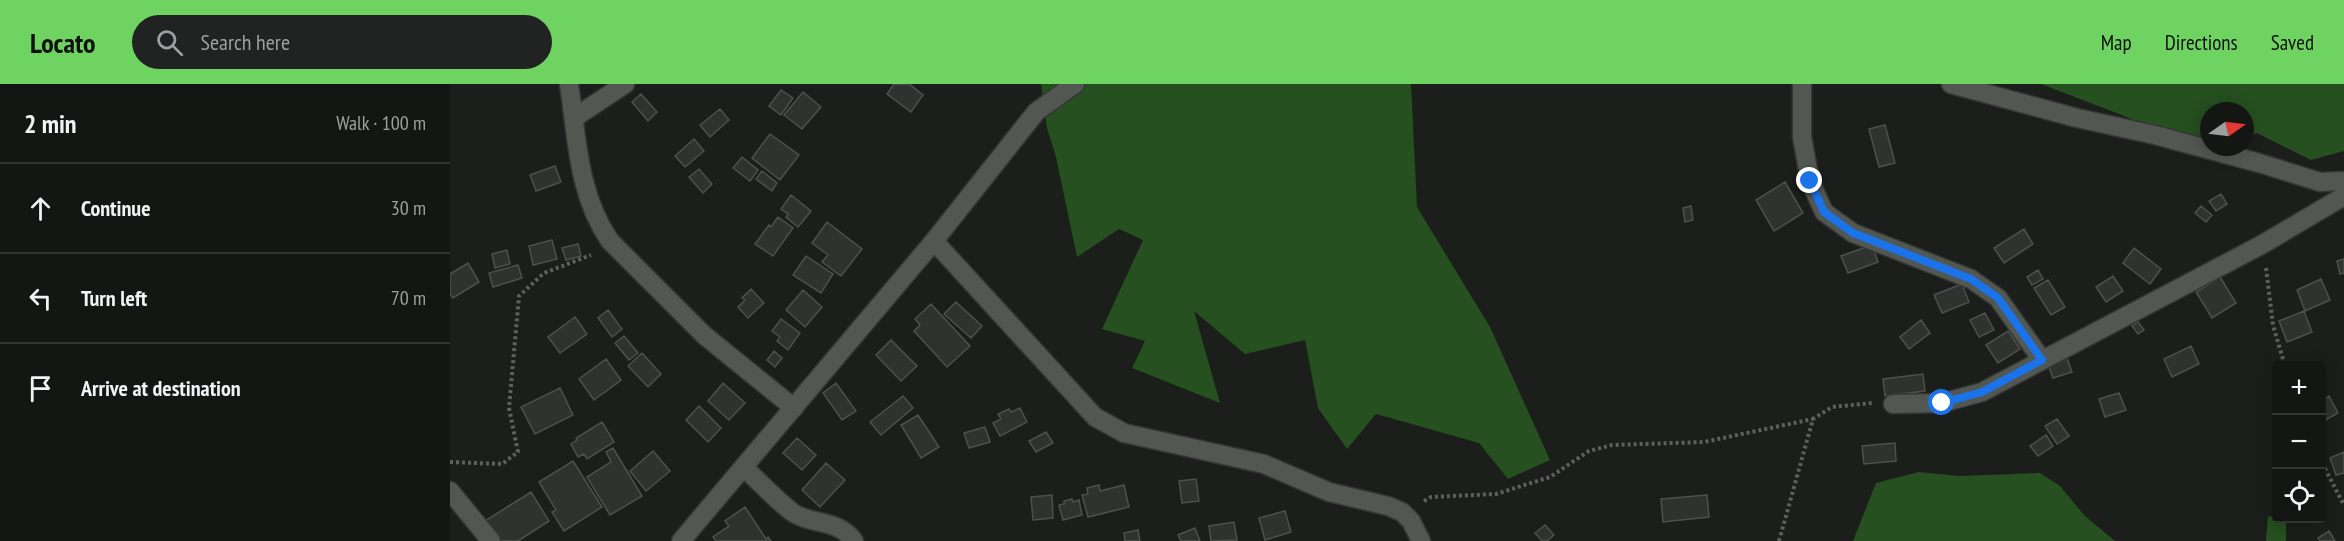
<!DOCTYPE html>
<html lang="en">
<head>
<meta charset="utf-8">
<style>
  body { margin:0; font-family:"PT Sans Narrow",sans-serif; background:#212322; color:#f1f3f6 }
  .controls { position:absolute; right:18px; bottom:18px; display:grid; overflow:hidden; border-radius:6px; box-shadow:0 3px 15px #0003 }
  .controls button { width:54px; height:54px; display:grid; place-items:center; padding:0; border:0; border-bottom:2px solid #333534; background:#141614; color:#f1f3f6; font:30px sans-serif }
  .compass { position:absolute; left:1750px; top:18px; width:54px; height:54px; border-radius:50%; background:#141614; box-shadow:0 3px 15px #0003; rotate:76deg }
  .stop { position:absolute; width:18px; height:18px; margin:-14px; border:4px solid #1a73e8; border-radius:50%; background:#fff }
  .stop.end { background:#1a73e8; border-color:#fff; box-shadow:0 2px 6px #0008 }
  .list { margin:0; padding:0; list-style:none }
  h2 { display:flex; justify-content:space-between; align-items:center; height:78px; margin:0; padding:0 24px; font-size:26px }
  h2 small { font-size:20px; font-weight:400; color:#9d9fa0 }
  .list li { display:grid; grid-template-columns:39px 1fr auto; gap:18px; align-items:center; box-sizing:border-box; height:90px; padding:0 24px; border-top:2px solid #333534 }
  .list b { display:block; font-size:22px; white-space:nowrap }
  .list em { font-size:20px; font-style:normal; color:#9d9fa0 }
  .icon { flex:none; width:33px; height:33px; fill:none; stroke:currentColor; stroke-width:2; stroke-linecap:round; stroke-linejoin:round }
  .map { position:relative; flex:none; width:1894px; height:457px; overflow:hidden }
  header { display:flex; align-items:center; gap:36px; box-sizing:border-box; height:84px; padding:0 30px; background:#6ed360; color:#111 }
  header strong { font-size:28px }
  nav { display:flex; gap:33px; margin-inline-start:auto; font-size:21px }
  .search { width:420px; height:54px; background:#212322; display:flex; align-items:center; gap:15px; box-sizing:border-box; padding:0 21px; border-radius:33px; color:#9d9fa0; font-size:22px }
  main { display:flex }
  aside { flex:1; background:#141614 }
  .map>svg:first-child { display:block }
  .green { fill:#265020 }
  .building { fill:#2f322e; stroke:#4d514c; stroke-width:1.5 }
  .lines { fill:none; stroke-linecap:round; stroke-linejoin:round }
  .minor-casing { stroke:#353735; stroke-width:21 }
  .tertiary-casing { stroke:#353735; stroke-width:21 }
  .path { stroke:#5e605d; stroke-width:4; stroke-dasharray:3 3; stroke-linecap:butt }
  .minor { stroke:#535752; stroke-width:18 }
  .tertiary { stroke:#535752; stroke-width:18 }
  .route { stroke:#1a73e8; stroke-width:8 }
</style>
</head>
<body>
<header>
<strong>Locato</strong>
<div class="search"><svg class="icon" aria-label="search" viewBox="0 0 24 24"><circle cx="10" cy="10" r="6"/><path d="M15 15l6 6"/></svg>Search here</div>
<nav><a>Map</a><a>Directions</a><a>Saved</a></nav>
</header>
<main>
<aside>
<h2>2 min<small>Walk · 100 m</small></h2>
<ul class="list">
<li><svg class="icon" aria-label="ahead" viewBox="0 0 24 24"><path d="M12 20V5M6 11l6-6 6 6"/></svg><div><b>Continue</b></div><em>30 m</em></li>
<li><svg class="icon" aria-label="left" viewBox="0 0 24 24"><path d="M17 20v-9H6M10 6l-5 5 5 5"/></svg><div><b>Turn left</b></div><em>70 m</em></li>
<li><svg class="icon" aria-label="arrive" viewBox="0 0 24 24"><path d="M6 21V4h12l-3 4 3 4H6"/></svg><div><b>Arrive at destination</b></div></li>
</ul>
</aside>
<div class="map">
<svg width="1894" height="457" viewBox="0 0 1894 457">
  <rect width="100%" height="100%" fill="#1b1e1a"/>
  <!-- green -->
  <path class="green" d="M 591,0 L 961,0 L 967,123 L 1040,243 L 1100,376 L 1058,395 L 1029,359 L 926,330 L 897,365 L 868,324 L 855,256 L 795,270 L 744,227 L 770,319 L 682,284 L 695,257 L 652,245 L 693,156 L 669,145 L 627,173 L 606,73 L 597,44 Z
    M 1591,0 L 1894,0 L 1894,67 L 1861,76 L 1807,49 L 1795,55 L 1795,27 L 1759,27 L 1759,63 L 1768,68 Z
    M 1469,388 L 1510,392 L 1590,389 L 1610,402 L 1635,432 L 1665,457 L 1403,457 L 1426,399 Z
    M 1818,432 L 1836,435 L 1836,457 L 1816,457 Z"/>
  <!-- building -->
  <path class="building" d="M 444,0 L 459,0 L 473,11 L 461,28 L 437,10 Z
    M 331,6 L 343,14 L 331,31 L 319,22 Z
    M 353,8 L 371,23 L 352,45 L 334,31 Z
    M 191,10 L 207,28 L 198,37 L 182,18 Z
    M 270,25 L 279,36 L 260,53 L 250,41 Z
    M 1435,41 L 1445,79 L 1429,83 L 1419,45 Z
    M 320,50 L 349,71 L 330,96 L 302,74 Z
    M 244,55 L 254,67 L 235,83 L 225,72 Z
    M 292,73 L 308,86 L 300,97 L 283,84 Z
    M 105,82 L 111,98 L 86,107 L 80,91 Z
    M 249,85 L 262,100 L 253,109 L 239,93 Z
    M 312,87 L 327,99 L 322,107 L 306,95 Z
    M 1335,98 L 1353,129 L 1324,147 L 1306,116 Z
    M 1771,110 L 1777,120 L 1766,127 L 1759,117 Z
    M 341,111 L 361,127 L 348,143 L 336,133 L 338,130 L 331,125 Z
    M 1241,122 L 1243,136 L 1235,138 L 1233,124 Z
    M 1751,122 L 1762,131 L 1756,138 L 1745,129 Z
    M 328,133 L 343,144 L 323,172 L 305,160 L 319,141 L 321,143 Z
    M 377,138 L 412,165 L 391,192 L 372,178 L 378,171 L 362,159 Z
    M 1574,145 L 1583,160 L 1554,179 L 1544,164 Z
    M 102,156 L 107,175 L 83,181 L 79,162 Z
    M 128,160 L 131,172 L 116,176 L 112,164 Z
    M 1422,161 L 1428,178 L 1398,189 L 1391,172 Z
    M 1684,164 L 1711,185 L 1700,200 L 1673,179 Z
    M 57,166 L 60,180 L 45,184 L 42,170 Z
    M 356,172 L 383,190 L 371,209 L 343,191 Z
    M 1894,175 L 1894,189 L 1890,190 L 1887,177 Z
    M 18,179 L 29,198 L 3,214 L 0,210 L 0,190 Z
    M 68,181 L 72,194 L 43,203 L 39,189 Z
    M 1588,186 L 1593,195 L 1582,201 L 1577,193 Z
    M 1663,192 L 1673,207 L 1656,218 L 1646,203 Z
    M 1770,193 L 1786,219 L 1762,234 L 1746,208 Z
    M 1871,195 L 1880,216 L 1855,227 L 1847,206 Z
    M 1598,196 L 1615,223 L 1601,231 L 1584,204 Z
    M 1512,200 L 1519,218 L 1492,229 L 1484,211 Z
    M 301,205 L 314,219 L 298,234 L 288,223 L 295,216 L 292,214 Z
    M 353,206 L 372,223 L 355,243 L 336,226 Z
    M 506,218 L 532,242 L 521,254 L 494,230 Z
    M 481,220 L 520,262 L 497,283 L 464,247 L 470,241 L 465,235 Z
    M 158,226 L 172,245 L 162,253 L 148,234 Z
    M 1854,227 L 1862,248 L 1837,258 L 1829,237 Z
    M 1535,229 L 1544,246 L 1529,253 L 1520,236 Z
    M 125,233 L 137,250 L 110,269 L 98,253 Z
    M 331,235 L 350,249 L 338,266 L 327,257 L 330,253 L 322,247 Z
    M 1471,236 L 1480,249 L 1459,265 L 1450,253 Z
    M 1688,238 L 1694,246 L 1688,250 L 1682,242 Z
    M 1558,247 L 1570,265 L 1548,279 L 1536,261 Z
    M 174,252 L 188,269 L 179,276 L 165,259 Z
    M 441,256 L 467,282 L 451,297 L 426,271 Z
    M 1741,262 L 1749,280 L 1722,293 L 1714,275 Z
    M 324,267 L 332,274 L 325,283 L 317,276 Z
    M 192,269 L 211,290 L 198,303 L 178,282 Z
    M 1617,274 L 1622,288 L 1603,294 L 1598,280 Z
    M 156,275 L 171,296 L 144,316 L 129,295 Z
    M 1473,290 L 1475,307 L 1435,312 L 1433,295 Z
    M 273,299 L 295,319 L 279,336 L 258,317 Z
    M 386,299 L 406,327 L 392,336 L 373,309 Z
    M 110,304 L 123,331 L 85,350 L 71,323 Z
    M 1669,309 L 1676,326 L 1655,333 L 1649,315 Z
    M 453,312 L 463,324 L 431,351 L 420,338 Z
    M 1879,312 L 1888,329 L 1872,338 L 1872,317 Z
    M 249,322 L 271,344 L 258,358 L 236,336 Z
    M 570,324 L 577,338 L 550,352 L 543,339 L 551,335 L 548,330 L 559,325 L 561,328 Z
    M 468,331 L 489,363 L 471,374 L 451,341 Z
    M 1607,335 L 1619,352 L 1607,360 L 1595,342 Z
    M 152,338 L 164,358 L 137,375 L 134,370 L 128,373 L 121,360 L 127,356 L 126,354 Z
    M 535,343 L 540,358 L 519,364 L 514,349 Z
    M 596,348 L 603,359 L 586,368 L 579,357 Z
    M 1596,351 L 1603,362 L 1588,372 L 1580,362 Z
    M 347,354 L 366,371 L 352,386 L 333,369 Z
    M 1445,359 L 1446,377 L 1414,380 L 1412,362 Z
    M 163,364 L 192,412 L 160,431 L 137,393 L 161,378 L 156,368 Z
    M 203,367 L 220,387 L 196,407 L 180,387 Z
    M 1894,368 L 1894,389 L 1886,391 L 1880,374 Z
    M 123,377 L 152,423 L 114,447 L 102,428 L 106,426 L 89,398 Z
    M 376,379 L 395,396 L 370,423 L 352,406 Z
    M 746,395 L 749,417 L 732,419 L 729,397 Z
    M 649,401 L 650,407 L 674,401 L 679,423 L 638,433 L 632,411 L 638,410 L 637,404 Z
    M 81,408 L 99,437 L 68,457 L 47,457 L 35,437 Z
    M 602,411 L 603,434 L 583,436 L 581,413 Z
    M 1257,411 L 1259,433 L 1213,438 L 1211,415 Z
    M 622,415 L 623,418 L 629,416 L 632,431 L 613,436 L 609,421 L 614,420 L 614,417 Z
    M 295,423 L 316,455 L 318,453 L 321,457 L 266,457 L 263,453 L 279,442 L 275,437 Z
    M 835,427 L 841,448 L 815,456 L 809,434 Z
    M 784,438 L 787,456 L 761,457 L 759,442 Z
    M 1095,441 L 1104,451 L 1097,457 L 1092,457 L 1085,449 Z
    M 745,444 L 750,457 L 731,457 L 728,451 Z
    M 688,446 L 690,457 L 675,457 L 674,449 Z
    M 1879,447 L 1885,457 L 1870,457 L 1868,454 Z"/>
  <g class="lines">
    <defs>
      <path id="minor" d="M 119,0 C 127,54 128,111 160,157 L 254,251 L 344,324
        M 1352,0 L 1352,53 L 1360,97 L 1374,128 L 1403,149 L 1521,195 L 1548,214 L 1592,276
        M 124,34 L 175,0
        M 484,157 L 645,333 L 674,349 L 814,380 L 879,408 L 938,422 L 952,428 L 961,437 L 971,457
        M 1443,320 L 1492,319 L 1532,308 L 1813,160 L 1894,112
        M 294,384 C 310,398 325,415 342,428 C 362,442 387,434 404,457
        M 0,407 L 41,457"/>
      <path id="tertiary" d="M 1501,0 L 1627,34 L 1705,51 L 1809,79 L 1870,98 L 1894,97
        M 231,457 L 484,157 L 586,28 L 625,0"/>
    </defs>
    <!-- minor casing -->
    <use href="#minor" class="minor-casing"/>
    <!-- tertiary casing -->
    <use href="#tertiary" class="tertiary-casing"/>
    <!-- path -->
    <path class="path" d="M 1816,184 L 1823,241 L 1835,282
      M 0,378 L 52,380 L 68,368 L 59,324 L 69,212 L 94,189 L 141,171
      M 1872,379 L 1894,421
      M 974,417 L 981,413 L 1046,410 L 1100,393 L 1139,367 L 1162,361 L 1254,358 L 1363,335
      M 1329,457 L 1363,335 L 1382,323 L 1422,319"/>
    <!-- minor -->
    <use href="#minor" class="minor"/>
    <!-- tertiary -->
    <use href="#tertiary" class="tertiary"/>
  </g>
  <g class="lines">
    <!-- route -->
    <path class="route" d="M 1360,97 L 1374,128 L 1403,149 L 1521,195 L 1548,214 L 1592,276 L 1532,308 L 1492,319"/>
  </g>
</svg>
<div class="controls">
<button>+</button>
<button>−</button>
<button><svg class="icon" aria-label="locate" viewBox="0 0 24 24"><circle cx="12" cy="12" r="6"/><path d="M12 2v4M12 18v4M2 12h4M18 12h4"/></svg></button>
</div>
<svg class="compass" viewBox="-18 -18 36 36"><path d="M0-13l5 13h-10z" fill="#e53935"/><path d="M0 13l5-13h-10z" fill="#9d9fa0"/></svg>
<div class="stop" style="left:1492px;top:319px"></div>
<div class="stop end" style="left:1360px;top:97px"></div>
</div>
</main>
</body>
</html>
